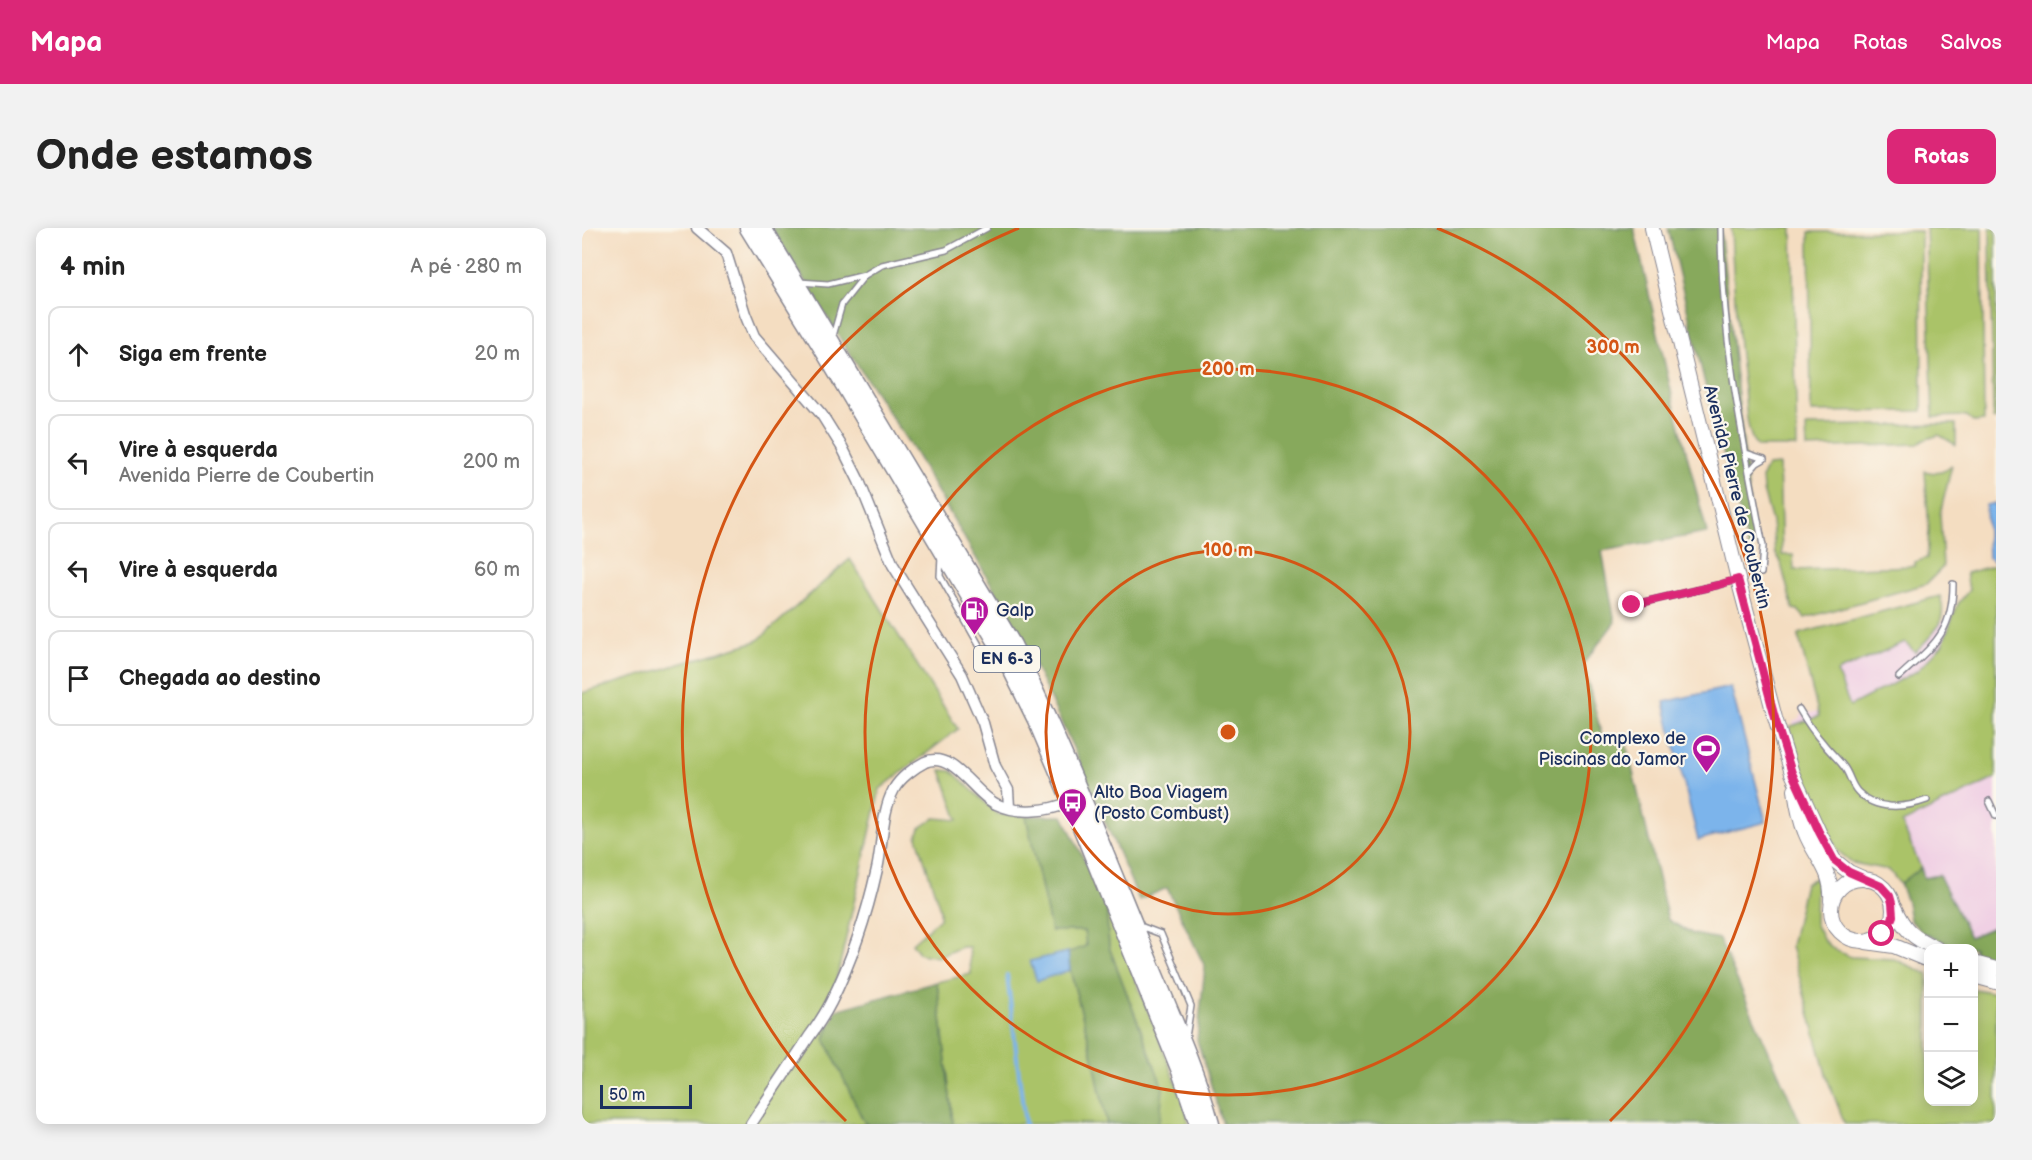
<!DOCTYPE html>
<html lang="pt">
<head>
<meta charset="utf-8">
<style>
  body { margin:0; font-family:"Balsamiq Sans",sans-serif; background:#f2f2f2; color:#222 }
  .controls { position:absolute; right:18px; bottom:18px; display:grid; overflow:hidden; border-radius:12px; box-shadow:0 3px 15px #0003 }
  .controls button { width:54px; height:54px; display:grid; place-items:center; padding:0; border:0; border-bottom:2px solid #e0e0e0; background:#fff; color:#222; font:30px sans-serif }
  .scale { position:absolute; left:18px; bottom:15px; width:92px; box-sizing:border-box; padding-left:6px; border:3px solid #1b2f5e; border-top:0; font-size:16px; line-height:21px; white-space:nowrap; color:#1b2f5e; -webkit-text-stroke:4px #fbf7ec; paint-order:stroke }
  .stop { position:absolute; width:18px; height:18px; margin:-14px; border:4px solid #db2777; border-radius:50%; background:#fff }
  .stop.end { background:#db2777; border-color:#fff; box-shadow:0 2px 6px #0008 }
  .list { margin:0; padding:0; list-style:none }
  h2 { display:flex; justify-content:space-between; align-items:center; height:78px; margin:0; padding:0 24px; font-size:26px }
  h2 small { font-size:20px; font-weight:400; color:#767676 }
  .list li { display:grid; grid-template-columns:39px 1fr auto; gap:18px; align-items:center; box-sizing:border-box; height:96px; margin:0 12px 12px; padding:0 12px; border:2px solid #e0e0e0; border-radius:12px }
  .list b { display:block; font-size:22px; white-space:nowrap }
  .list p { margin:0; font-size:20px; white-space:nowrap; color:#767676 }
  .list em { font-size:20px; font-style:normal; color:#767676 }
  .icon { flex:none; width:33px; height:33px; fill:none; stroke:currentColor; stroke-width:2; stroke-linecap:round; stroke-linejoin:round }
  .map { position:relative; flex:none; width:1414px; height:896px; overflow:hidden; border-radius:12px }
  header { display:flex; align-items:center; gap:36px; box-sizing:border-box; height:84px; padding:0 30px; background:#db2777; color:#fff }
  header strong { font-size:28px }
  nav { display:flex; gap:33px; margin-inline-start:auto; font-size:21px }
  .intro { display:flex; align-items:center; justify-content:space-between; box-sizing:border-box; height:144px; padding:0 36px }
  h1 { margin:0; font-size:42px }
  .button { padding:15px 27px; border-radius:12px; background:#db2777; color:#fff; font-size:21px; font-weight:700 }
  main { display:flex; gap:36px; padding:0 36px }
  aside { flex:1; background:#fff; border-radius:12px; box-shadow:0 3px 15px #0003 }
  .map>svg:first-child { display:block }
  .built { fill:#f0d0e4 }
  .green { fill:#aac368; stroke:#627963; stroke-width:1.5 }
  .forest { fill:#87a95c; stroke:#516c5d; stroke-width:1.5 }
  .water { fill:#7bb4eb; stroke:#4b72a4; stroke-width:1.5 }
  .lines { fill:none; stroke-linecap:round; stroke-linejoin:round }
  .stream { stroke:#7bb4eb; stroke-width:4 }
  .service-casing { stroke:#888690; stroke-width:8 }
  .minor-casing { stroke:#888690; stroke-width:13 }
  .tertiary-casing { stroke:#888690; stroke-width:16 }
  .primary-casing { stroke:#888690; stroke-width:19 }
  .service { stroke:#fff; stroke-width:5 }
  .minor { stroke:#fff; stroke-width:10 }
  .tertiary { stroke:#fff; stroke-width:14 }
  .primary { stroke:#fff; stroke-width:16 }
  .route { stroke:#db2777; stroke-width:8 }
  .ring { fill:none; stroke:#d45514; stroke-width:3 }
  .labels { text-anchor:middle; dominant-baseline:central; stroke-width:4.5; stroke-linejoin:round; paint-order:stroke }
  .shield { fill:#fbf7ec; stroke:#5e6b89; stroke-width:1.5 }
  .shield-label { font-size:16px; font-weight:bold; fill:#1b2f5e }
  .street-label { font-size:18px; fill:#1b2f5e; stroke:#fbf7ec }
  .poi-label { font-size:18px; fill:#1b2f5e; stroke:#fbf7ec; text-anchor:start }
  .centre { fill:#d45514; stroke:#fbf7ec; stroke-width:3 }
  .ring-label { font-size:18px; text-anchor:middle; font-weight:bold; fill:#d45514; stroke:#fbf7ec; stroke-width:4.5; stroke-linejoin:round; paint-order:stroke }
</style>
</head>
<body>
<header>
<strong>Mapa</strong>
<nav><a>Mapa</a><a>Rotas</a><a>Salvos</a></nav>
</header>
<div class="intro"><h1>Onde estamos</h1><a class="button">Rotas</a></div>
<main>
<aside>
<h2>4 min<small>A pé · 280 m</small></h2>
<ul class="list">
<li><svg class="icon" aria-label="ahead" viewBox="0 0 24 24"><path d="M12 20V5M6 11l6-6 6 6"/></svg><div><b>Siga em frente</b></div><em>20 m</em></li>
<li><svg class="icon" aria-label="left" viewBox="0 0 24 24"><path d="M17 20v-9H6M10 6l-5 5 5 5"/></svg><div><b>Vire à esquerda</b><p>Avenida Pierre de Coubertin</p></div><em>200 m</em></li>
<li><svg class="icon" aria-label="left" viewBox="0 0 24 24"><path d="M17 20v-9H6M10 6l-5 5 5 5"/></svg><div><b>Vire à esquerda</b></div><em>60 m</em></li>
<li><svg class="icon" aria-label="arrive" viewBox="0 0 24 24"><path d="M6 21V4h12l-3 4 3 4H6"/></svg><div><b>Chegada ao destino</b></div></li>
</ul>
</aside>
<div class="map">
<svg width="1414" height="896" viewBox="0 0 1414 896">
  <rect width="100%" height="100%" fill="#fbf7ec"/>
  <filter id="ink" filterUnits="userSpaceOnUse"><feTurbulence type="fractalNoise" baseFrequency=".0167" numOctaves="2"/><feDisplacementMap in="SourceGraphic" scale="12" xChannelSelector="R" yChannelSelector="G"/><feConvolveMatrix kernelMatrix="1 2 1 2 8 2 1 2 1" color-interpolation-filters="sRGB"/></filter>
  <filter id="wash" filterUnits="userSpaceOnUse"><feTurbulence type="fractalNoise" baseFrequency=".008" numOctaves="4" result="noise"/><feDisplacementMap in="SourceGraphic" scale="24" xChannelSelector="R" yChannelSelector="G"/><feGaussianBlur stdDeviation="1.35" result="paint"/><feColorMatrix in="noise" values="0 0 0 0 0 0 0 0 0 0 0 0 0 0 0 0 0 1.4 0 .05"/><feComposite in="paint" operator="in"/></filter>
  <g filter="url(#wash)">
    <rect width="100%" height="100%" fill="#f4ddc1"/>
    <!-- built -->
    <path class="built" d="M 1405,375 L 1414,395 L 1414,731 L 1392,726 L 1392,720 L 1374,720 L 1340,704 L 1328,692 L 1325,674 L 1318,656 L 1307,642 L 1271,635 L 1256,623 L 1225,557 L 1211,494 L 1218,490 L 1220,486 L 1239,483 L 1250,441 Z"/>
    <!-- green -->
    <path class="green" d="M 1149,0 L 1210,0 L 1215,219 L 1175,219 C 1164,205 1164,179 1162,161 C 1155,108 1151,54 1149,0 Z
      M 1344,0 L 1400,0 L 1402,193 L 1392,194 L 1385,188 L 1351,189 Z
      M 1408,0 L 1414,0 L 1414,191 L 1411,191 Z
      M 1339,3 L 1340,183 L 1229,184 L 1227,4 Z
      M 1374,196 L 1374,217 L 1357,207 L 1342,212 L 1336,216 L 1225,220 L 1224,198 Z
      M 1197,237 L 1200,327 L 1211,327 L 1212,342 L 1333,338 L 1333,334 L 1345,330 L 1347,303 L 1343,243 C 1353,246 1363,245 1370,237 L 1358,286 L 1361,339 L 1344,356 L 1223,390 L 1216,382 L 1211,381 L 1198,332 L 1193,325 L 1190,294 L 1181,262 L 1180,249 L 1185,238 Z
      M 268,331 L 376,501 L 298,561 L 249,775 L 243,810 L 280,890 L 284,896 L 0,896 L 0,465 L 175,413 Z
      M 1414,337 L 1414,550 L 1320,595 L 1339,640 L 1318,656 L 1307,642 L 1271,635 L 1256,623 L 1234,582 L 1207,499 L 1237,488 L 1216,406 L 1358,368 C 1367,394 1350,407 1333,424 L 1323,414 L 1255,444 L 1268,478 L 1335,443 L 1360,417 L 1376,376 L 1387,362 L 1384,345 Z
      M 359,542 L 370,543 L 415,586 L 444,588 L 469,702 L 502,703 L 505,718 L 485,725 L 488,742 L 509,820 L 525,896 L 371,896 L 355,754 L 389,746 L 387,719 L 379,719 L 356,729 L 338,726 L 330,715 L 358,690 L 358,681 L 335,609 L 338,600 L 353,590 L 376,592 Z
      M 1234,650 L 1233,695 L 1242,713 L 1255,723 L 1269,729 L 1312,731 L 1346,746 L 1346,874 L 1392,874 L 1392,761 L 1414,765 L 1414,896 L 1263,896 L 1245,850 L 1209,718 L 1223,655 Z
      M 524,676 L 603,877 L 607,896 L 575,896 L 578,890 L 573,839 L 527,719 Z"/>
    <!-- forest -->
    <path class="forest" d="M 190,0 L 1052,0 L 1092,176 L 1125,305 L 1020,323 L 1033,394 L 1001,436 L 1021,512 L 1042,506 L 1086,692 L 1111,706 L 1137,711 L 1219,896 L 641,896 L 615,812 L 623,739 L 585,660 L 557,672 L 493,524 L 436,402 L 330,220 L 263,118 Z
      M 1086,0 L 1138,0 L 1172,317 L 1167,322 L 1123,156 Z
      M 444,588 L 481,588 L 524,676 L 527,719 L 581,860 L 578,890 L 575,896 L 525,896 L 509,820 L 488,742 L 485,725 L 504,718 L 502,703 L 469,703 Z
      M 1339,640 L 1342,650 L 1357,647 L 1388,709 L 1414,698 L 1414,731 L 1392,726 L 1392,720 L 1375,720 L 1340,704 L 1328,692 L 1325,674 L 1318,656 Z
      M 355,754 L 371,896 L 284,896 L 280,890 L 243,811 L 254,782 Z"/>
    <!-- water -->
    <path class="water" d="M 1414,275 L 1414,335 L 1406,329 L 1404,277 Z
      M 1149,459 L 1184,594 L 1116,612 L 1082,474 Z
      M 486,724 L 488,742 L 455,753 L 448,733 Z"/>
    <g class="lines">
      <!-- stream -->
      <path class="stream" d="M 425,747 L 443,896"/>
    </g>
  </g>
  <g filter="url(#ink)">
    <g class="lines">
      <defs>
        <path id="service" d="M 1139,0 C 1139,108 1161,213 1181,318 L 1179,345
          M 283,47 L 300,37 L 364,22 L 405,0
          M 217,54 L 246,56 L 283,47 L 260,76 L 251,108
          M 1164,225 L 1182,231
          M 1167,244 L 1175,235 L 1182,231
          M 359,329 L 358,348 L 401,424 L 420,435
          M 1050,377 L 1136,357 L 1154,352
          M 1317,449 C 1350,418 1371,406 1371,356
          M 1217,481 C 1224,493 1232,505 1241,515 C 1247,523 1256,531 1262,539 C 1268,547 1269,557 1276,564 C 1294,583 1323,580 1345,572
          M 1407,573 L 1414,588
          M 558,698 L 579,706 L 609,778 L 604,809"/>
        <path id="minor" d="M 115,0 L 144,25 L 163,86 L 172,108 L 240,187 L 260,219 L 277,253 L 311,337 L 380,447 L 401,495 L 413,538 L 426,562 L 427,579
          M 169,896 C 188,867 208,838 227,809 C 235,798 243,786 249,774 C 270,732 285,686 295,641 C 301,615 299,585 312,561 C 318,550 333,539 343,534 C 371,522 393,567 414,576 C 437,587 467,583 489,574"/>
        <path id="tertiary" d="M 1070,0 L 1156,351 L 1193,490 L 1210,545 L 1237,604 L 1252,632 L 1267,644 L 1285,652
          M 1213,562 C 1215,576 1217,590 1223,604 C 1233,630 1251,642 1249,673
          M1249 682a31 31 0 1 1 62 0a31 31 0 1 1-62 0Z
          M 1312,679 C 1322,702 1331,710 1354,720
          M 1284,714 L 1312,718 L 1346,732
          M 1392,735 L 1414,741
          M 1392,748 L 1414,754"/>
        <path id="primary" d="M 166,0 L 240,120 L 421,425 L 454,492 L 489,574 L 598,843 L 616,896
          M 181,0 L 431,417 C 479,514 518,613 559,713 C 583,773 612,834 629,896"/>
      </defs>
      <!-- service casing -->
      <use href="#service" class="service-casing"/>
      <!-- minor casing -->
      <use href="#minor" class="minor-casing"/>
      <!-- tertiary casing -->
      <use href="#tertiary" class="tertiary-casing"/>
      <!-- primary casing -->
      <use href="#primary" class="primary-casing"/>
      <!-- service -->
      <use href="#service" class="service"/>
      <!-- minor -->
      <use href="#minor" class="minor"/>
      <!-- tertiary -->
      <use href="#tertiary" class="tertiary"/>
      <!-- primary -->
      <use href="#primary" class="primary"/>
    </g>
  </g>
  <g class="lines" filter="url(#ink)">
    <!-- route -->
    <path class="route" d="M 1050,377 L 1136,357 L 1156,351 L 1193,490 L 1210,545 L 1237,604 L 1252,632 L 1267,644 L 1299,658 L 1308,668 L 1310,675 L 1311,688 L 1306,700 L 1300,706"/>
  </g>
  <!-- distance rings -->
  <g class="ring">
    <circle cx="646" cy="504" r="182"/>
    <circle cx="646" cy="504" r="363"/>
    <path d="M264 893A545 545 0 0 1 437 0M855 0A545 545 0 0 1 1028 893"/>
  </g>
  <!-- icons -->
  <defs>
    <symbol id="fuel-pin" viewBox="-11 -11 22 30"><path d="M0 17L-7.5 6A9.5 9.5 0 1 1 7.5 6Z" fill="#b5179e" stroke="#fbf7ec"/><path d="M-5.5-6h7V0h2V4h1.3V-2.5L3-4.5l.8-.8L6-3V5H2.5V1h-1V6h-7ZM-4.2-4.7v3.2H.2V-4.7Z" fill="#fff"/></symbol>
    <symbol id="stadium-pin" viewBox="-11 -11 22 30"><path d="M0 17L-7.5 6A9.5 9.5 0 1 1 7.5 6Z" fill="#b5179e" stroke="#fbf7ec"/><path d="M0-5a6.5 5 0 1 0 0 10a6.5 5 0 1 0 0-10ZM-3.5-1.8h7v3.6h-7Z" fill="#fff"/></symbol>
    <symbol id="bus-pin" viewBox="-11 -11 22 30"><path d="M0 17L-7.5 6A9.5 9.5 0 1 1 7.5 6Z" fill="#b5179e" stroke="#fbf7ec"/><path d="M-5-6H5V4H4V6H2V4H-2V6H-4V4H-5ZM-3.5-4V0h7V-4ZM-3.5 1.2v1.5H-2V1.2ZM2 1.2v1.5H3.5V1.2Z" fill="#fff"/></symbol>
  </defs>
  <g fill-rule="evenodd">
    <use href="#fuel-pin" x="376" y="366" width="33" height="45"/>
    <use href="#stadium-pin" x="1108" y="504" width="33" height="45"/>
    <use href="#bus-pin" x="474" y="558" width="33" height="45"/>
  </g>
  <g class="labels">
    <!-- shield labels -->
    <rect class="shield" x="392" y="418" width="66" height="26" rx="4.5"/>
    <g class="shield-label">
      <text x="425" y="431">EN 6-3</text>
    </g>
    <!-- street labels -->
    <g class="street-label">
      <text transform="translate(1155 269) rotate(76)">Avenida Pierre de Coubertin</text>
    </g>
    <!-- poi labels -->
    <g class="poi-label">
      <text x="414" y="382">Galp</text>
      <text x="1104" y="510" text-anchor="end">Complexo de<tspan x="1104" dy="21">Piscinas do Jamor</tspan></text>
      <text x="512" y="564">Alto Boa Viagem<tspan x="512" dy="21">(Posto Combust)</tspan></text>
    </g>
  </g>
  <circle cx="646" cy="504" r="9" class="centre"/>
  <g class="ring-label">
    <text x="1031" y="125">300 m</text>
    <text x="646" y="147">200 m</text>
    <text x="646" y="328">100 m</text>
  </g>
</svg>
<div class="controls">
<button>+</button>
<button>−</button>
<button><svg class="icon" aria-label="layers" viewBox="0 0 24 24"><path d="M12 4l9 5-9 5-9-5zM3 14l9 5 9-5"/></svg></button>
</div>
<div class="scale">50 m</div>
<div class="stop" style="left:1300px;top:706px"></div>
<div class="stop end" style="left:1050px;top:377px"></div>
</div>
</main>
</body>
</html>
